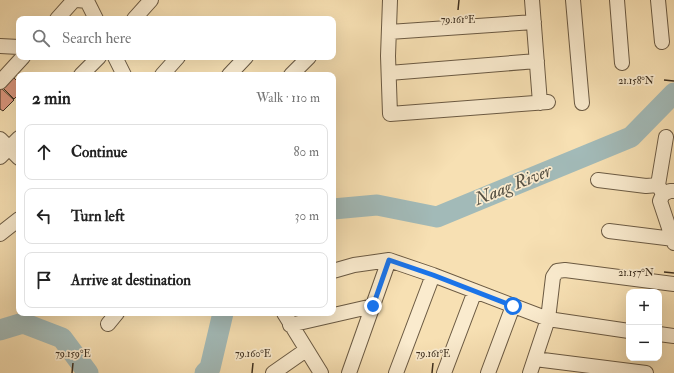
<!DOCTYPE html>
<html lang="en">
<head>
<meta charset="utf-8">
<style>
  body { margin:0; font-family:"IM FELL Double Pica",serif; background:#f2f2f2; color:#222 }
  .controls { position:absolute; right:12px; bottom:12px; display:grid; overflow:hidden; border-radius:8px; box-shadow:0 4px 16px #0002 }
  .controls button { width:36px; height:36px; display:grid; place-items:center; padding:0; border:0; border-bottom:1px solid #e0e0e0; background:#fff; color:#222; font:20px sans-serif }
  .stop { position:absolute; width:12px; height:12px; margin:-9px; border:3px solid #1a73e8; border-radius:50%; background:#fff }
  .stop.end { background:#1a73e8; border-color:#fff; box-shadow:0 1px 4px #0008 }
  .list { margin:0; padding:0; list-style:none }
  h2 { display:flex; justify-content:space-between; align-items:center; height:52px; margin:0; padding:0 16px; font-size:17px }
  h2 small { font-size:13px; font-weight:400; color:#767676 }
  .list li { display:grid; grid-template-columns:26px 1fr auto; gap:12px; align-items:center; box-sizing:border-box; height:56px; margin:0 8px 8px; padding:0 8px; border:1px solid #e0e0e0; border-radius:8px }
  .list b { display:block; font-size:15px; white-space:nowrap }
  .list em { font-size:13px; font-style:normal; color:#767676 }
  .icon { flex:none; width:22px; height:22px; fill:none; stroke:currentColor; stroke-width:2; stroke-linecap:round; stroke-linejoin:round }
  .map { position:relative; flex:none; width:674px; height:373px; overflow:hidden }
  .search { position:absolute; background:#fff; box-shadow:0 4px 16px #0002; left:16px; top:16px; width:320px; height:44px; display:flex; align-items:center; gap:10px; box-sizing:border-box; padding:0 14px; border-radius:8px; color:#767676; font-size:15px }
  .panel { position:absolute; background:#fff; box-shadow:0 4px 16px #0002; left:16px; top:72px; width:320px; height:244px; border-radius:8px }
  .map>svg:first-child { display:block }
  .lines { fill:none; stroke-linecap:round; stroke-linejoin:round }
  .river { stroke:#a2bab8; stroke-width:21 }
  .building { fill:#de9981; stroke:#3c2e1e }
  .minor-casing { stroke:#6b5a43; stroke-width:16 }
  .minor { stroke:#faebce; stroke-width:14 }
  .route { stroke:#1a73e8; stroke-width:5 }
  .ticks { fill:none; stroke:#3c2e1e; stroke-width:1.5 }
  .labels { text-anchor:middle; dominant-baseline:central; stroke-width:3.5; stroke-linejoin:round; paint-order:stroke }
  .water-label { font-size:18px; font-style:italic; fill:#565144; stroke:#faebce }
  .ticks-label { font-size:10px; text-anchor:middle; fill:#3c2e1e; stroke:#faebce; stroke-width:3.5; stroke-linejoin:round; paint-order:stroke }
</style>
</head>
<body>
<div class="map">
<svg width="674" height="373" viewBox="0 0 674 373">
  <rect width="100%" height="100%" fill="#f7e0b3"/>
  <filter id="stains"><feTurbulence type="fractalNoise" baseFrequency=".005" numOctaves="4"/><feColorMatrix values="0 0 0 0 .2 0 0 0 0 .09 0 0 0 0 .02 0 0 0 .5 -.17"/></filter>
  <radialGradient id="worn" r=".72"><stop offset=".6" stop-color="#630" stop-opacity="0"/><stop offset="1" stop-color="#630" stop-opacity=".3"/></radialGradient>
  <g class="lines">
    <!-- river -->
    <path class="river" d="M 333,209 L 377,205 L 437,217 L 631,137 L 674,93
      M 0,330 L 23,323 L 62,338 L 88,373
      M 205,373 L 210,368 L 223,313"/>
  </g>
  <!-- building -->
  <path class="building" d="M 11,75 L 19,83 L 19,94 L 14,99 L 1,86 Z
    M 0,87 L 14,100 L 3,111 L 0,109 Z"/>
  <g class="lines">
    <defs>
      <path id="minor" d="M 77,0 L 87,1 L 96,19
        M 390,0 L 388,56 L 390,114 L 548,102
        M 532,0 L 540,103
        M 573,0 L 582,103
        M 617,0 L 622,63
        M 658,0 L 662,42
        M 57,19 L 74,0
        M 134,19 L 151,0
        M 389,32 L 534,22
        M 0,46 L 19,47
        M 115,57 L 124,75
        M 389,73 L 537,61
        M 81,75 L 99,57
        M 162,75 L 178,57
        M 229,75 L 246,57
        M 291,75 L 309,57
        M 0,82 L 23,57
        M 0,139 L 19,158
        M 0,157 L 19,138
        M 598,180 L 646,186 L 658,185
        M 674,191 L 670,191 L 663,194 L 660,201 L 674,243
        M 662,192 L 658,185 L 666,137
        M 609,231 L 674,239
        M 0,234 L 19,219
        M 333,271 L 354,265 L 389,260
        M 284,313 L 321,373
        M 108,324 L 117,313
        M 290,325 L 373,306
        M 659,334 L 674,336
        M 535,359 L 646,373
        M 273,373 L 306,350
        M 349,373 L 389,260 L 433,275 L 548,319 L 553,277 L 557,271 L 565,270 L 674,284
        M 396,373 L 433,275
        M 444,373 L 475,291
        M 488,373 L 513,306
        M 530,373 L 548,319 L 629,331"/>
    </defs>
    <!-- minor casing -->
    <use href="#minor" class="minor-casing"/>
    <!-- minor -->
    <use href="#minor" class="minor"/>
  </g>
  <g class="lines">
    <!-- route -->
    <path class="route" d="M 373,306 L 389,260 L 433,275 L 513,306"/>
  </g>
  <!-- ticks -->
  <path class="ticks" d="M 458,10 L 459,0M 664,80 L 674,81M 664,272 L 674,273M 72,373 L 73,363M 252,373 L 253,363M 432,373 L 433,363"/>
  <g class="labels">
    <!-- water labels -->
    <g class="water-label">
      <text transform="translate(513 185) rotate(-22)">Naag River</text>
    </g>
  </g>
  <g class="ticks-label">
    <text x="458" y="23">79.161°E</text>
    <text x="636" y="84">21.158°N</text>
    <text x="636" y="276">21.157°N</text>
    <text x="73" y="357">79.159°E</text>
    <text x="253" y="357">79.160°E</text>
    <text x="433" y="357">79.161°E</text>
  </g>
  <rect width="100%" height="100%" filter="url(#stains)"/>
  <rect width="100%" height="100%" fill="url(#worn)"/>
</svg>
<div class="controls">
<button>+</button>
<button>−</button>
</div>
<div class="stop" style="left:513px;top:306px"></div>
<div class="stop end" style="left:373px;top:306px"></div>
<div class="search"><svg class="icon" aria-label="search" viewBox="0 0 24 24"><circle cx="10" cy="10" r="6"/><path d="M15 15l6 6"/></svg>Search here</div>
<section class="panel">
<h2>2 min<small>Walk · 110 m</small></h2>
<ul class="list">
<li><svg class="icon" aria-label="ahead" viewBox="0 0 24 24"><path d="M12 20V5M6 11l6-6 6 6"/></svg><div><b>Continue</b></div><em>80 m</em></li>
<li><svg class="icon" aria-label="left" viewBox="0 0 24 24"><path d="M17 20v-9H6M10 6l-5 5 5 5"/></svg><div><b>Turn left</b></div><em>30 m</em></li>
<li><svg class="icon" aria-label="arrive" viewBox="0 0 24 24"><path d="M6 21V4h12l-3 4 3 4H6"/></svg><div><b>Arrive at destination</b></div></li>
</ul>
</section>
</div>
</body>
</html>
